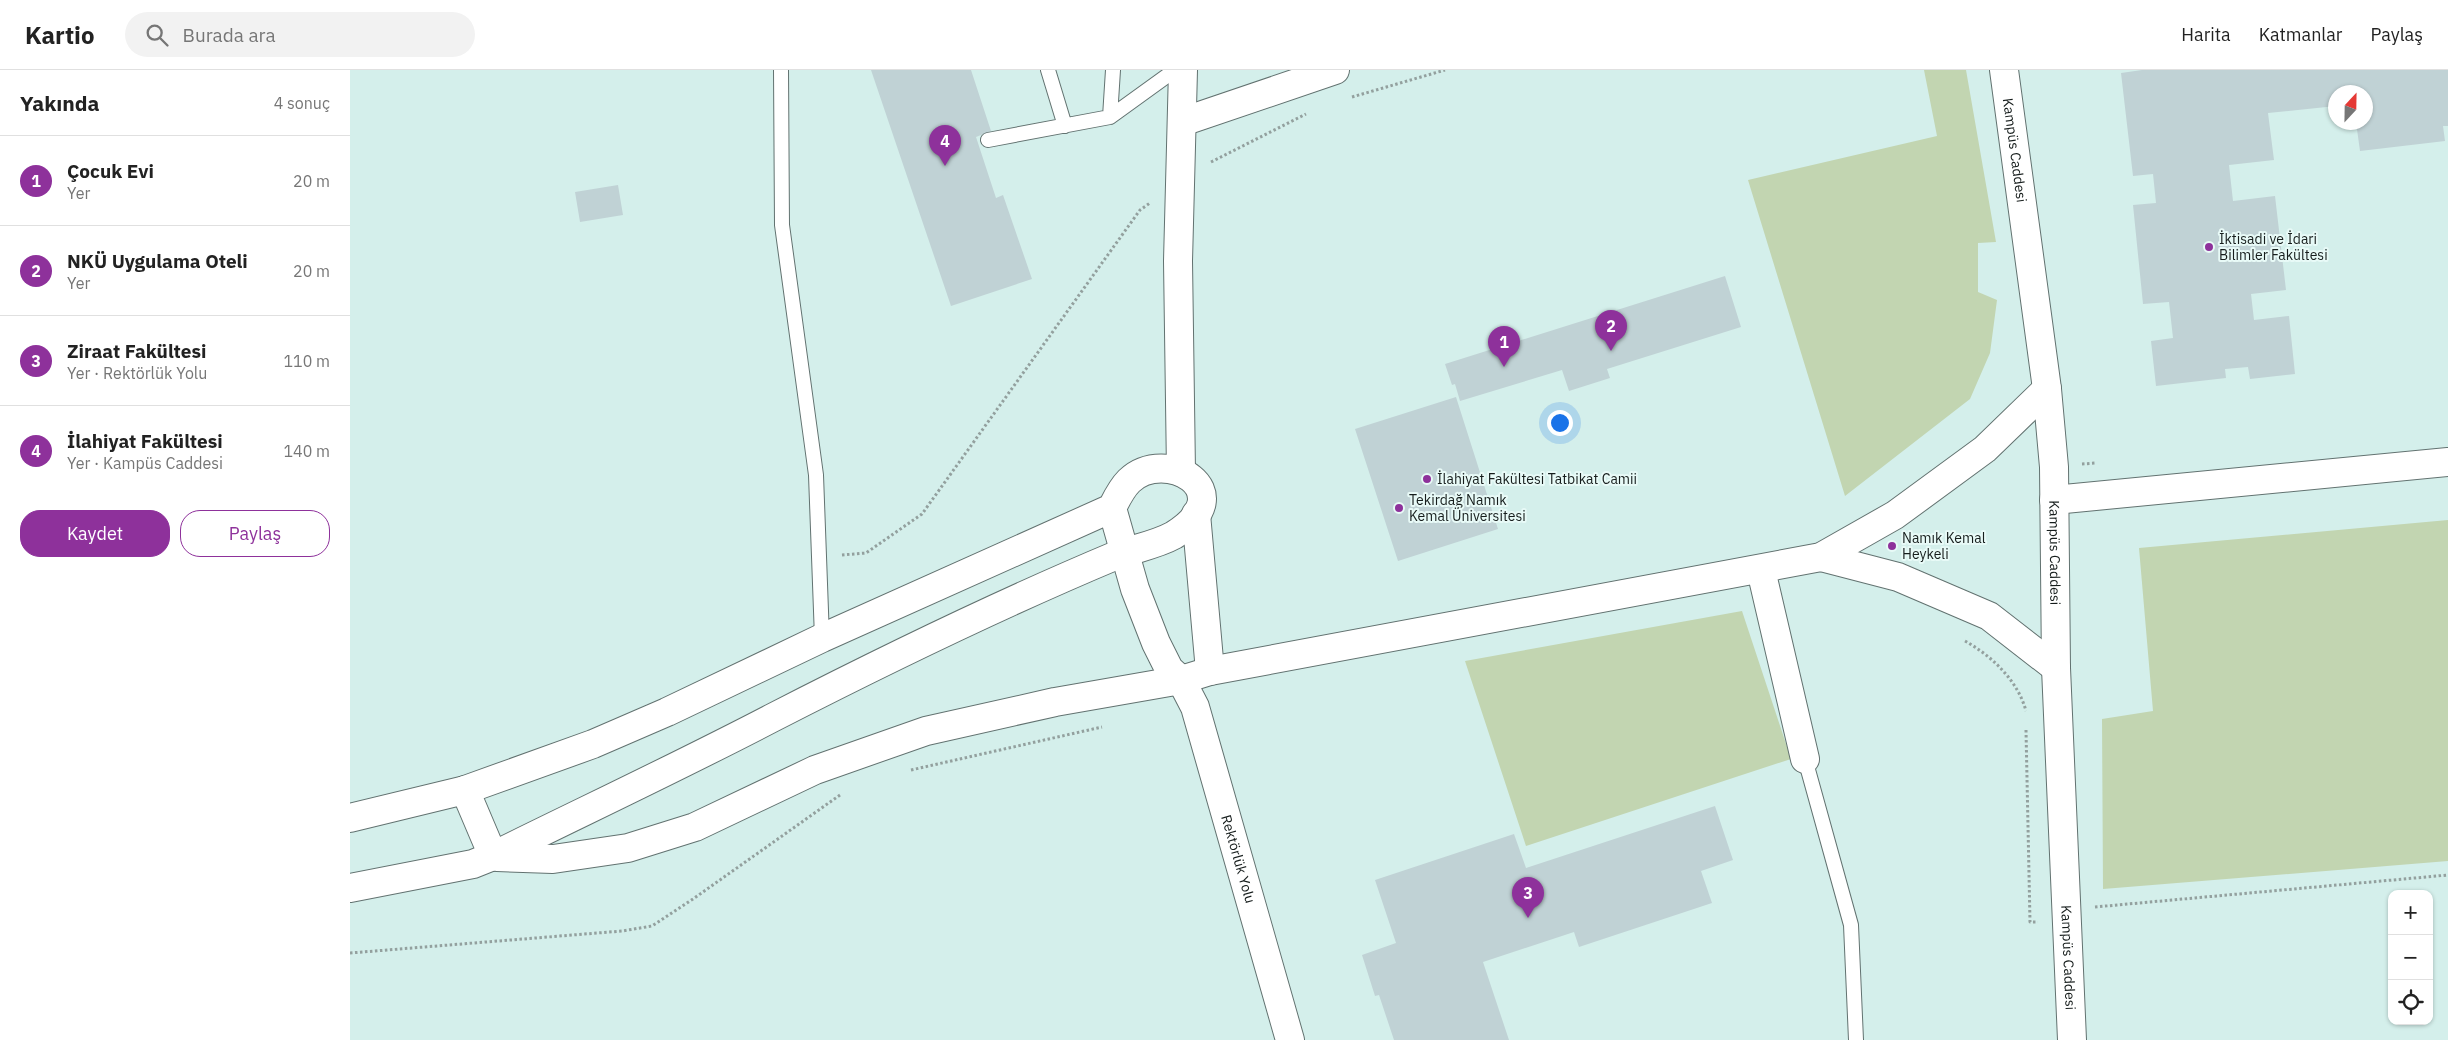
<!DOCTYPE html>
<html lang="tr">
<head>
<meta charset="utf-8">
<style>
  body { margin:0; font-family:"IBM Plex Sans",sans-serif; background:#f2f2f2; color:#222 }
  .controls { position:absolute; right:15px; bottom:15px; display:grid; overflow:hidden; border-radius:10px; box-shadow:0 1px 4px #0004 }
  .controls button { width:45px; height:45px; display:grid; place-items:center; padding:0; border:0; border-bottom:1px solid #e0e0e0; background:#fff; color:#222; font:25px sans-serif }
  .compass { position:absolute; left:1978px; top:15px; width:45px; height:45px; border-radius:50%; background:#fff; box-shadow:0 1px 4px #0004; rotate:22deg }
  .you { position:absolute; left:1209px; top:352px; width:18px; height:18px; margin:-12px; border:4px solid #fff; border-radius:50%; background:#1a73e8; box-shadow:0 0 0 8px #1a73e833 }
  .badge { display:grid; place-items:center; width:32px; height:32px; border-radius:50%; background:#8e319b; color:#fff; font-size:16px; font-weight:700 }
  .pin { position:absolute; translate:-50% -41px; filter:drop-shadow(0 1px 2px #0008) }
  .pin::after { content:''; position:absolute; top:26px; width:18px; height:15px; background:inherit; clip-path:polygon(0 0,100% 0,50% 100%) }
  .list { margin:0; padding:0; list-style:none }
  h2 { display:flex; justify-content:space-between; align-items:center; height:65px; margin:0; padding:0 20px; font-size:21px }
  h2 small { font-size:16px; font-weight:400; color:#767676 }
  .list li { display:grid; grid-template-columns:32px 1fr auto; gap:15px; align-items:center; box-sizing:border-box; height:90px; padding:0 20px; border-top:1px solid #e0e0e0 }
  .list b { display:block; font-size:19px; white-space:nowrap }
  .list p { margin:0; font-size:16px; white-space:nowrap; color:#767676 }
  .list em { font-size:16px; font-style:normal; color:#767676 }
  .actions { display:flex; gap:10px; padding:15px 20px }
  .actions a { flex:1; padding:11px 0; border:1px solid #8e319b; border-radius:20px; text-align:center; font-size:18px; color:#8e319b }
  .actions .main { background:#8e319b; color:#fff }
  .icon { flex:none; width:28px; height:28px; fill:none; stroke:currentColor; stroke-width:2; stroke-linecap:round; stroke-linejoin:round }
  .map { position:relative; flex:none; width:2098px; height:970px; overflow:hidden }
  header { display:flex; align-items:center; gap:30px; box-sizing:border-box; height:70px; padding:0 25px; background:#fff; border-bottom:1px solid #e0e0e0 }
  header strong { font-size:24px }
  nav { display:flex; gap:28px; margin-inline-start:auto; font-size:18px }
  .search { width:350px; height:45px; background:#f2f2f2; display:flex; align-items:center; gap:12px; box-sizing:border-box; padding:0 18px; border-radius:28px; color:#767676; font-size:19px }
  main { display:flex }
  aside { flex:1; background:#fff }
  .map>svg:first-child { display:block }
  .built { fill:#d4efeb; fill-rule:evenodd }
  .green { fill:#c2d5b1 }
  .building { fill:#c0d2d5 }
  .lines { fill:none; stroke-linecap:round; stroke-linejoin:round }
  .lane-casing { stroke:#627270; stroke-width:16 }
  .street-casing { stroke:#627270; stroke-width:30 }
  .secondary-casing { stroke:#627270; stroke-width:30 }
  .path { stroke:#93a09e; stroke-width:3; stroke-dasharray:2.5 2.5; stroke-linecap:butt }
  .lane { stroke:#fff; stroke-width:14 }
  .street { stroke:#fff; stroke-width:28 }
  .secondary { stroke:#fff; stroke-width:28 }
  .poi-dot { fill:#8e319b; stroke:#e8faf7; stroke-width:2 }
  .labels { text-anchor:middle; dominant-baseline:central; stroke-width:4; stroke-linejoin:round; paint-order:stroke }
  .street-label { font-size:14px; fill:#161d1c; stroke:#e8faf7 }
  .poi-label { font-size:14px; fill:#161d1c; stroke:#e8faf7; text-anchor:start }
</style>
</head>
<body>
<header>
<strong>Kartio</strong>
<div class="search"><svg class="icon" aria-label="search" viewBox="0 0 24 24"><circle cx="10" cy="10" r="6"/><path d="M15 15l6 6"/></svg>Burada ara</div>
<nav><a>Harita</a><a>Katmanlar</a><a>Paylaş</a></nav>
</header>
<main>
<aside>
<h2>Yakında<small>4 sonuç</small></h2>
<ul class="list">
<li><span class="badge">1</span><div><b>Çocuk Evi</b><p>Yer</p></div><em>20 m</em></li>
<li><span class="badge">2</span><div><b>NKÜ Uygulama Oteli</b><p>Yer</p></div><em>20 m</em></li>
<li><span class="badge">3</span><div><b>Ziraat Fakültesi</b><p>Yer · Rektörlük Yolu</p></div><em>110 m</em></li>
<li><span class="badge">4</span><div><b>İlahiyat Fakültesi</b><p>Yer · Kampüs Caddesi</p></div><em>140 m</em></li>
</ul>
<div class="actions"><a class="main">Kaydet</a><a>Paylaş</a></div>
</aside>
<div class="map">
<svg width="2098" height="970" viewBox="0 0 2098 970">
  <rect width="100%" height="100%" fill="#e8faf7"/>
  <!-- built -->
  <path class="built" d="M 0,0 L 2098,0 L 2098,970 L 0,970 ZM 1986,22 L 2016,22 L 2016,52 L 1986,52 ZM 2042,824 L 2079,824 L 2079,951 L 2042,951 Z"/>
  <!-- green -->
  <path class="green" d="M 1574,0 L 1616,0 L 1646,172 L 1628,173 L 1628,222 L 1647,230 L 1640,283 L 1620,329 L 1495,426 L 1398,110 L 1587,66 Z
    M 2098,450 L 2098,791 L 1753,819 L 1752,649 L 1803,641 L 1789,478 Z
    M 1392,541 L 1441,689 L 1176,776 L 1115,591 Z"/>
  <!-- building -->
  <path class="building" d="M 521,0 L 621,0 L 641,61 L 626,67 L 646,128 L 653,125 L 682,209 L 601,236 Z
    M 1792,0 L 2098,0 L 2098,56 L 2093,56 L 2095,71 L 2010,81 L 2006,52 L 2016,52 L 2016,22 L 1986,22 L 1986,36 L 1918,43 L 1924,90 L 1879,95 L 1883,131 L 1925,126 L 1936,220 L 1901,224 L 1904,250 L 1939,246 L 1945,304 L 1900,309 L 1898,297 L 1875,299 L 1876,308 L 1806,316 L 1801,271 L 1823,268 L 1819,232 L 1793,234 L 1783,135 L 1806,133 L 1803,104 L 1783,106 L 1771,3 Z
    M 268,115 L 273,145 L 230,152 L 225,122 Z
    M 1375,206 L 1391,257 L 1257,299 L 1260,308 L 1219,321 L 1212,300 L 1110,331 L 1105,314 L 1102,315 L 1095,294 Z
    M 1106,327 L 1148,459 L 1048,491 L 1005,359 Z
    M 1365,736 L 1383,790 L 1351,801 L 1362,833 L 1229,877 L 1224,862 L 1133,892 L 1159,970 L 1044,970 L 1029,925 L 1025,926 L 1012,885 L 1046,873 L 1025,810 L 1164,764 L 1176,798 Z"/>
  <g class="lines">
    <defs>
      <path id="lane" d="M 431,0 L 432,155 L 466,405 L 472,568
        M 698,0 L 715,56
        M 763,0 L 760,47 L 825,0
        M 638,70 L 760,47
        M 1455,689 L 1501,855 L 1506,970"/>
      <path id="street" d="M 1704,430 L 2098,392
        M 1471,487 L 1548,507 L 1639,546 L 1706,598
        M 1411,500 L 1455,689"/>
      <g id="secondary">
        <path id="s1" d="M 1654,0 L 1697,319 L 1704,397 L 1706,598 L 1722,970"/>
        <path d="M 832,52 L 985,0"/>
        <path d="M 831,402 L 828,191 L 833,0"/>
        <path id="s2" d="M 762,438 L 785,519 L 806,573 L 819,599 L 831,610 L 845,637 L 940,970"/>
        <path d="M 846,444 L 860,601"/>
        <path d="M 115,720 L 143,786"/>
        <path d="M 0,748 L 115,720 L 243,674 L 317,642 L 472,568 L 762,438 C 767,428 771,419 779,411 C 815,376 894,421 824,465 C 806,475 786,478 767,485 C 650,534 535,590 422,648 C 330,696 236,740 143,786 L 123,794 L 0,818"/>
        <path d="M 147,787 L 203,789 L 278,778 L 345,757 L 465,700 L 576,661 L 705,632 L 831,610 L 860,601 L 1471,487 L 1545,445 L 1635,379 L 1697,319"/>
      </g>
    </defs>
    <!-- lane casing -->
    <use href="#lane" class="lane-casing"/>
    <!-- street casing -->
    <use href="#street" class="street-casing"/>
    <!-- secondary casing -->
    <use href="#secondary" class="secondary-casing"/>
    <!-- path -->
    <path class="path" d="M 1002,27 L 1095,0
      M 861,92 L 956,44
      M 1732,394 L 1746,393
      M 492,485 L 516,483 L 572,444 L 790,140 L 800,133
      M 1615,571 C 1642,586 1668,611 1676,641
      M 1676,660 L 1680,852 L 1688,852
      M 561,700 L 752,657
      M 1745,837 L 2098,805
      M 0,883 L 272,861 L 302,856 L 343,829 L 490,725"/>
    <!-- lane -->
    <use href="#lane" class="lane"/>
    <!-- street -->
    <use href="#street" class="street"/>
    <!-- secondary -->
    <use href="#secondary" class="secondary"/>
  </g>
  <!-- markers -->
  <g class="poi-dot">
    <circle cx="1859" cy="177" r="5"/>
    <circle cx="1077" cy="409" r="5"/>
    <circle cx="1049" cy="438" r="5"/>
    <circle cx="1542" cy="476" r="5"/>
  </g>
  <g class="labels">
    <!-- street labels -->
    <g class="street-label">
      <text stroke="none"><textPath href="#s1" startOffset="81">Kampüs Caddesi</textPath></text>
      <text stroke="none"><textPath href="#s1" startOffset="486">Kampüs Caddesi</textPath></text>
      <text stroke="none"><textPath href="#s2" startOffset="376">Rektörlük Yolu</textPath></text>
      <text stroke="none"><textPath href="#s1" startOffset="891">Kampüs Caddesi</textPath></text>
    </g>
    <!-- poi labels -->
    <g class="poi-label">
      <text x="1869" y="169">İktisadi ve İdari<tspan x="1869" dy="16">Bilimler Fakültesi</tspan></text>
      <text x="1087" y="409">İlahiyat Fakültesi Tatbikat Camii</text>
      <text x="1059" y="430">Tekirdağ Namık<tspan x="1059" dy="16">Kemal Üniversitesi</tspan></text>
      <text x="1552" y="468">Namık Kemal<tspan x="1552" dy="16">Heykeli</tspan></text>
    </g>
  </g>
</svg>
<div class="controls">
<button>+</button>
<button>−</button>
<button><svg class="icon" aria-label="locate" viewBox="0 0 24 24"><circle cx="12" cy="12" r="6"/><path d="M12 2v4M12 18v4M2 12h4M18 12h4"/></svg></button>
</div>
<svg class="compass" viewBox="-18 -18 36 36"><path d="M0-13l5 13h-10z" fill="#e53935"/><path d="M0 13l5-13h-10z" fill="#767676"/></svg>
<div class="you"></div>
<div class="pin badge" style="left:1154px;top:297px">1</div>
<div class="pin badge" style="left:1261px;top:281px">2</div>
<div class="pin badge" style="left:1178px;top:848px">3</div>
<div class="pin badge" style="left:595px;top:96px">4</div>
</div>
</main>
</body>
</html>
